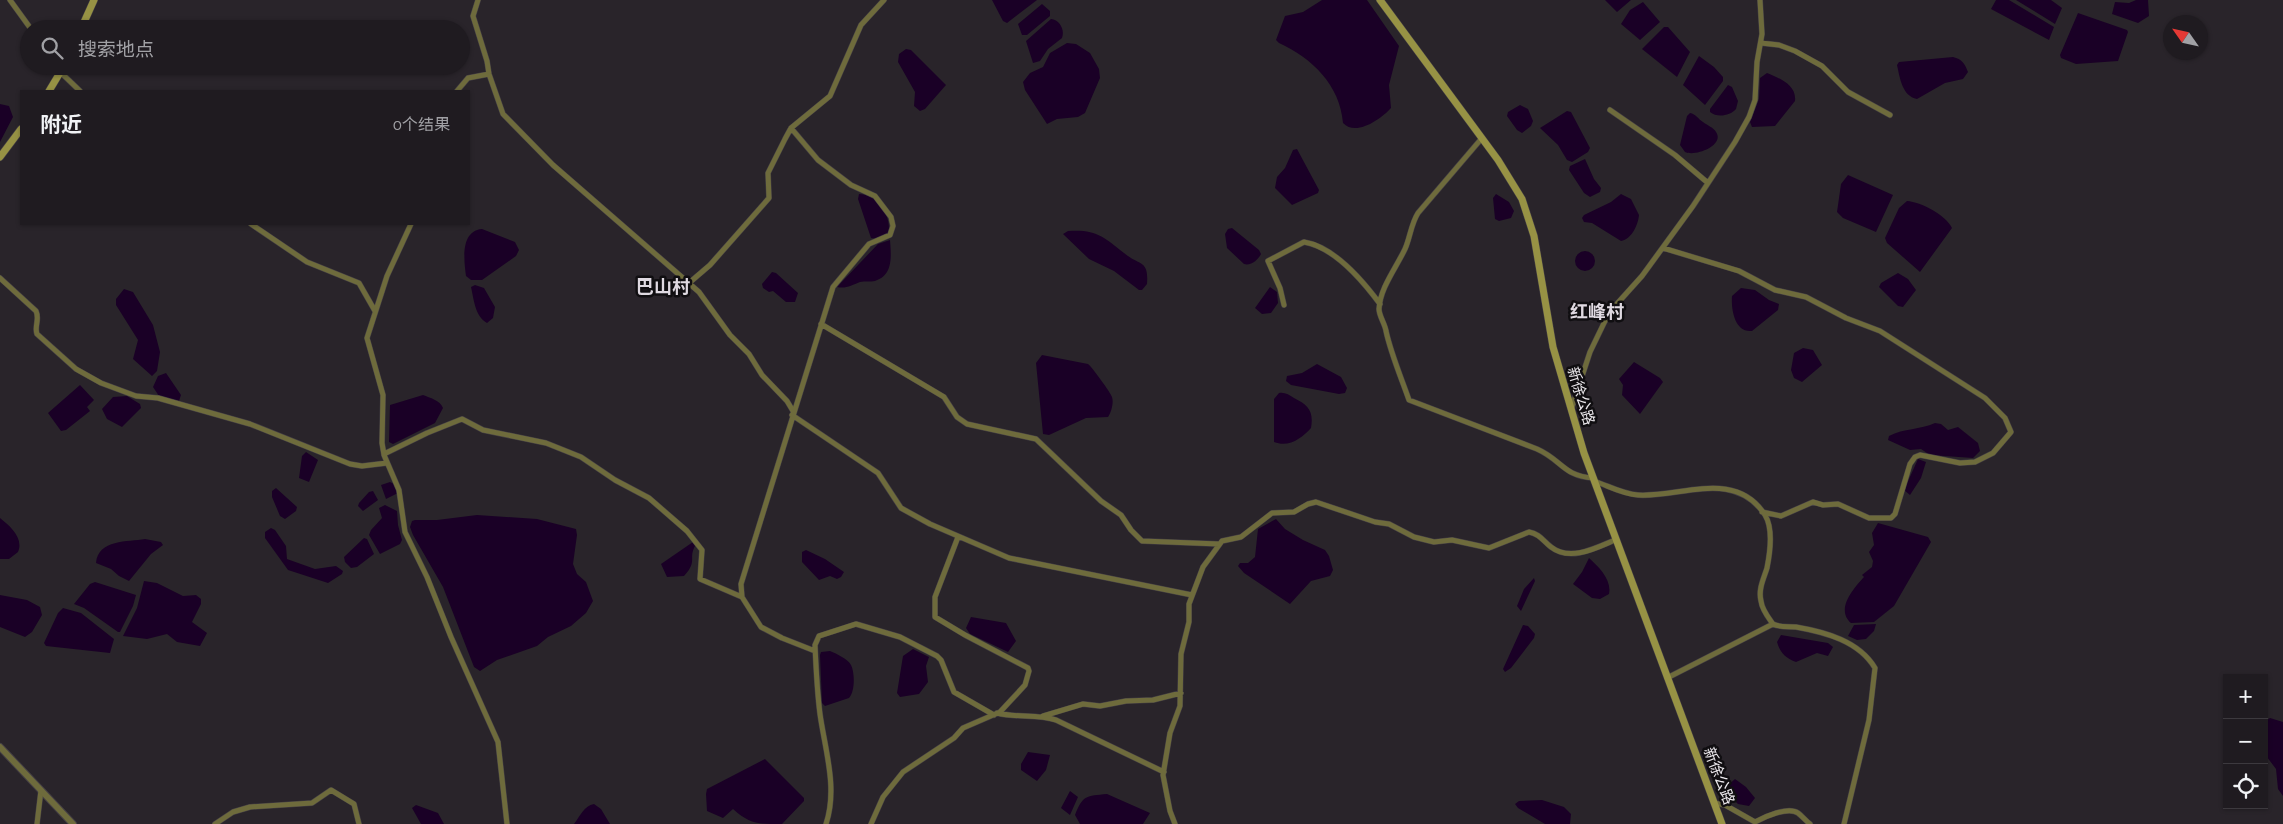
<!DOCTYPE html>
<html lang="zh">
<head>
<meta charset="utf-8">
<style>
  body { margin:0; font-family:"Zilla Slab","Noto Sans SC",serif; background:#272429; color:#f1f3f6 }
  .controls { position:absolute; right:15px; bottom:15px; display:grid; overflow:hidden; border-radius:0px; box-shadow:0 1px 4px #0004 }
  .controls button { width:45px; height:45px; display:grid; place-items:center; padding:0; border:0; border-bottom:1px solid #3c393e; background:#1f1b20; color:#f1f3f6; font:25px sans-serif }
  .compass { position:absolute; left:2163px; top:15px; width:45px; height:45px; border-radius:50%; background:#1f1b20; box-shadow:0 1px 4px #0004; rotate:304deg }
  .list { margin:0; padding:0; list-style:none }
  h2 { display:flex; justify-content:space-between; align-items:center; height:65px; margin:0; padding:0 20px; font-size:21px }
  h2 small { font-size:16px; font-weight:400; color:#a1a1a5 }
  .icon { flex:none; width:28px; height:28px; fill:none; stroke:currentColor; stroke-width:2; stroke-linecap:round; stroke-linejoin:round }
  .map { position:relative; flex:none; width:2283px; height:824px; overflow:hidden }
  .search { position:absolute; background:#1f1b20; box-shadow:0 1px 4px #0004; left:20px; top:20px; width:450px; height:55px; display:flex; align-items:center; gap:12px; box-sizing:border-box; padding:0 18px; border-radius:28px; color:#a1a1a5; font-size:19px }
  .panel { position:absolute; background:#1f1b20; box-shadow:0 1px 4px #0004; left:20px; top:90px; width:450px; height:135px; border-radius:0px }
  .map>svg:first-child { display:block }
  .water { fill:#1a0026 }
  .lines { fill:none; stroke-linecap:round; stroke-linejoin:round }
  .minor-casing { stroke:#443f45; stroke-width:6 }
  .tertiary-casing { stroke:#443f45; stroke-width:8 }
  .secondary-casing { stroke:#443f45; stroke-width:8 }
  .minor { stroke:#6e6b3c; stroke-width:5 }
  .tertiary { stroke:#6e6b3c; stroke-width:6 }
  .secondary { stroke:#979244; stroke-width:7 }
  .labels { text-anchor:middle; dominant-baseline:central; stroke-width:5; stroke-linejoin:round; paint-order:stroke }
  .street-label { font-size:15px; fill:#ebe8ec; stroke:#100e11 }
  .quarter-label { font-size:18px; font-weight:bold; fill:#dfd9e1; stroke:#100e11 }
</style>
</head>
<body>
<div class="map">
<svg width="2283" height="824" viewBox="0 0 2283 824">
  <rect width="100%" height="100%" fill="#29242a"/>
  <!-- water -->
  <path class="water" d="M 992,0 L 1037,0 L 1007,23 L 1003,21 Z
    M 1322,0 L 1367,0 L 1399,46 L 1389,85 L 1391,108 C 1381,119 1356,137 1343,123 C 1340,85 1312,58 1279,43 L 1276,40 L 1285,16 L 1303,12 Z
    M 1605,0 L 1631,0 L 1617,12 Z
    M 1996,0 L 2009,0 L 2054,27 L 2049,40 L 1991,9 Z
    M 2016,0 L 2051,0 L 2062,8 L 2055,24 Z
    M 2136,0 L 2148,0 L 2149,16 L 2138,23 L 2112,14 L 2115,2 L 2129,3 Z
    M 1643,2 L 1660,22 L 1640,40 L 1621,24 L 1630,10 Z
    M 1042,4 L 1050,11 L 1050,16 L 1027,35 L 1022,35 L 1018,24 Z
    M 2078,13 L 2127,30 L 2128,32 L 2118,61 L 2076,64 L 2061,58 L 2060,55 Z
    M 1051,19 C 1060,20 1065,30 1062,38 L 1048,49 L 1040,61 L 1033,63 L 1026,41 Z
    M 1664,27 L 1668,27 L 1690,52 L 1677,77 L 1642,49 Z
    M 1067,43 L 1076,44 L 1090,53 L 1099,69 L 1100,78 L 1085,113 L 1078,117 L 1057,119 L 1047,124 L 1025,90 L 1023,82 L 1030,73 L 1043,67 L 1050,53 Z
    M 906,49 L 911,50 L 946,85 L 925,109 L 920,111 L 914,106 L 915,92 L 898,62 L 899,54 Z
    M 1699,56 L 1714,67 L 1723,77 L 1723,81 L 1705,105 L 1683,85 Z
    M 1953,57 C 1962,59 1965,64 1968,72 L 1963,79 L 1945,83 L 1917,99 C 1902,96 1900,78 1897,65 L 1899,62 Z
    M 1767,73 C 1779,78 1797,85 1795,101 L 1775,126 L 1752,127 L 1750,122 L 1759,99 L 1760,78 Z
    M 1728,85 L 1732,87 L 1738,101 L 1736,109 C 1730,116 1717,118 1710,112 L 1710,109 Z
    M 0,104 L 9,106 L 13,117 L 0,142 Z
    M 1520,105 L 1528,109 L 1533,121 L 1531,126 L 1522,133 L 1517,130 L 1507,116 L 1508,112 Z
    M 1567,111 L 1571,112 L 1590,148 L 1588,152 L 1572,162 L 1567,160 L 1558,145 L 1540,128 Z
    M 1690,113 C 1696,114 1698,119 1703,122 C 1707,125 1714,128 1716,132 C 1725,145 1696,157 1685,152 L 1680,145 L 1687,116 Z
    M 1297,149 L 1319,190 L 1318,193 L 1292,205 L 1275,188 L 1277,177 L 1285,168 L 1293,150 Z
    M 1585,159 L 1594,179 L 1601,188 L 1600,192 L 1590,197 L 1584,193 L 1569,170 L 1570,166 Z
    M 1848,175 L 1893,195 L 1876,232 L 1843,218 L 1837,212 L 1841,184 Z
    M 859,194 C 877,194 893,217 888,234 L 877,239 L 871,238 L 858,199 Z
    M 1496,194 L 1509,202 L 1514,211 L 1511,218 L 1499,221 L 1495,219 L 1493,198 Z
    M 1621,194 L 1631,199 L 1639,215 C 1638,225 1632,239 1621,241 L 1592,223 L 1584,222 L 1582,218 L 1584,215 L 1611,202 Z
    M 1907,201 C 1921,202 1946,215 1952,228 L 1920,272 L 1887,243 L 1885,238 L 1899,208 Z
    M 1232,228 L 1259,250 L 1261,254 C 1258,260 1251,266 1244,264 L 1227,248 L 1225,234 L 1228,229 Z
    M 482,229 L 515,242 L 519,250 L 516,256 L 482,280 L 471,280 L 466,276 C 464,261 460,231 482,229 Z
    M 1068,231 C 1096,229 1104,237 1124,253 C 1139,266 1149,259 1147,284 L 1142,290 L 1139,290 L 1114,271 L 1089,259 L 1063,234 Z
    M 890,240 C 891,255 894,275 875,281 C 870,282 865,281 860,282 C 852,285 846,289 837,287 L 878,244 Z
    M1575 261a10 10 0 1 1 20 0a10 10 0 1 1-20 0Z
    M 772,272 L 776,273 L 798,293 L 795,302 L 786,302 L 773,291 L 769,292 L 763,288 L 762,284 Z
    M 1898,273 L 1908,279 L 1916,290 L 1903,307 L 1898,306 L 1879,287 L 1881,283 Z
    M 475,285 L 484,288 L 495,307 L 493,318 L 487,323 C 475,316 474,300 471,287 Z
    M 1270,287 L 1277,292 L 1278,303 L 1271,313 L 1262,314 L 1255,308 Z
    M 1741,288 L 1755,290 L 1769,300 L 1779,304 L 1778,310 L 1752,331 C 1734,333 1731,308 1732,296 Z
    M 124,289 L 133,292 L 153,325 L 160,352 L 157,371 L 152,376 L 133,359 L 138,340 L 116,305 L 116,299 Z
    M 1803,348 L 1813,350 L 1822,365 L 1802,382 L 1794,378 L 1791,370 L 1794,353 Z
    M 1042,355 L 1088,364 C 1092,367 1111,393 1112,397 C 1114,403 1111,413 1108,417 L 1086,418 L 1049,435 L 1043,434 L 1036,363 Z
    M 1634,362 L 1660,378 L 1663,382 L 1640,414 L 1622,395 L 1623,385 L 1619,379 Z
    M 1317,364 L 1341,377 L 1347,388 L 1345,393 L 1339,394 L 1291,385 L 1286,381 L 1287,376 L 1302,373 Z
    M 166,373 L 181,395 L 179,401 L 159,396 L 153,387 L 158,376 Z
    M 80,385 L 94,400 L 87,407 L 90,411 L 66,430 L 61,431 L 48,413 Z
    M 1279,393 C 1285,392 1289,395 1294,398 C 1308,405 1314,411 1311,428 C 1302,438 1289,448 1274,442 L 1274,399 Z
    M 423,395 C 430,398 440,400 443,408 L 435,423 L 393,444 L 389,442 L 390,405 Z
    M 127,396 L 140,404 L 141,408 L 122,427 L 107,419 L 102,409 L 113,397 Z
    M 1935,423 L 1941,424 L 1948,430 L 1958,427 L 1978,443 L 1980,451 L 1973,458 L 1930,455 L 1921,449 L 1910,450 L 1888,440 L 1889,436 C 1904,428 1920,430 1935,423 Z
    M 306,452 L 318,460 L 309,482 L 299,478 L 302,456 Z
    M 1918,459 L 1926,462 L 1921,478 L 1910,495 L 1904,490 Z
    M 390,482 L 394,484 L 398,493 L 386,499 L 381,485 Z
    M 276,488 L 297,507 L 296,511 L 285,519 L 280,516 L 272,497 L 272,491 Z
    M 373,491 L 378,500 L 363,511 L 358,506 L 359,503 L 369,492 Z
    M 385,505 L 397,511 L 398,525 L 402,540 L 400,544 L 380,554 L 369,535 L 371,530 L 382,518 L 379,508 Z
    M 477,515 L 537,519 L 576,529 L 577,535 L 573,564 L 577,574 L 586,582 L 593,601 L 586,613 L 571,626 L 548,637 L 537,646 L 497,660 L 480,671 L 474,667 L 443,587 L 413,535 L 410,527 L 412,521 L 415,520 L 437,520 Z
    M 0,518 C 10,526 24,538 18,552 L 9,559 L 0,559 Z
    M 1276,519 L 1285,529 L 1303,540 L 1325,550 L 1329,556 L 1333,570 L 1330,576 L 1311,581 L 1290,604 L 1244,573 L 1238,566 L 1240,563 L 1248,563 L 1255,557 L 1258,529 Z
    M 1878,523 L 1928,537 L 1931,542 L 1894,606 L 1874,622 L 1851,623 C 1835,609 1854,588 1864,577 L 1862,575 L 1872,567 L 1873,561 L 1869,552 L 1874,545 L 1872,533 Z
    M 271,528 L 275,530 L 286,546 L 287,559 L 315,569 L 336,566 L 343,571 L 342,574 L 328,583 L 288,570 L 265,538 L 265,532 Z
    M 364,538 L 367,539 L 374,554 L 357,567 L 351,568 L 345,562 L 344,557 Z
    M 145,539 L 161,542 L 163,545 L 151,554 L 129,581 L 119,576 L 111,569 L 96,563 C 98,539 128,542 145,539 Z
    M 693,542 L 695,546 C 688,559 698,561 684,576 L 667,577 L 661,564 Z
    M 806,550 L 825,559 L 844,572 L 841,577 L 837,579 L 830,576 L 819,580 L 802,562 L 802,552 Z
    M 1589,558 C 1599,567 1612,580 1609,594 L 1600,599 L 1592,598 L 1573,584 L 1582,572 Z
    M 1534,578 L 1535,581 L 1521,611 L 1517,606 L 1524,589 Z
    M 144,581 L 157,583 L 183,596 L 196,595 L 201,599 L 201,604 L 192,622 L 207,633 L 200,646 L 177,642 L 167,634 L 147,639 L 123,636 L 137,608 Z
    M 95,582 L 136,595 L 133,606 L 120,632 L 118,632 L 84,608 L 74,604 L 90,584 Z
    M 0,595 L 27,600 L 40,607 L 42,615 L 32,632 L 25,637 L 0,627 Z
    M 63,608 L 81,613 L 114,639 L 110,653 L 46,646 L 44,643 L 58,613 Z
    M 971,617 L 1006,623 L 1016,641 L 1008,652 L 970,634 L 966,628 Z
    M 1876,624 L 1874,631 L 1866,639 L 1857,640 L 1848,636 L 1854,625 Z
    M 1523,625 L 1528,626 L 1535,634 L 1534,638 L 1511,668 L 1505,672 L 1503,669 Z
    M 1781,635 L 1828,643 L 1833,647 L 1828,656 L 1817,653 L 1796,662 C 1786,658 1780,653 1777,642 Z
    M 913,649 L 929,657 L 926,666 L 928,682 L 919,694 L 900,697 L 897,693 L 903,656 Z
    M 830,651 C 837,654 848,659 851,665 C 855,673 855,692 849,698 L 825,706 L 822,703 L 820,655 L 821,652 Z
    M 2270,718 L 2283,722 L 2283,796 L 2278,789 L 2276,769 L 2264,753 L 2264,722 Z
    M 1028,752 L 1050,755 L 1046,770 L 1037,781 L 1021,770 L 1021,764 Z
    M 765,759 L 804,798 L 804,801 L 782,824 C 757,824 750,824 733,809 L 723,818 L 707,811 L 706,794 L 707,789 Z
    M 1735,779 L 1746,787 L 1755,798 L 1749,806 L 1738,804 L 1727,793 L 1727,786 Z
    M 1070,791 L 1078,797 L 1070,815 L 1061,808 Z
    M 1107,794 L 1150,813 L 1143,824 L 1080,824 L 1075,815 C 1083,795 1086,796 1107,794 Z
    M 1542,800 L 1564,807 L 1571,814 L 1570,824 L 1545,824 L 1518,808 L 1515,804 L 1519,801 Z
    M 594,804 L 601,809 L 610,824 L 574,824 C 580,816 584,806 594,804 Z
    M 416,805 L 438,813 L 444,824 L 421,824 L 412,808 Z"/>
  <g class="lines">
    <defs>
      <path id="minor" d="M 10,0 L 31,29
        M 478,0 L 473,16 L 487,61 L 489,74 L 503,114 L 553,165 L 699,292 L 730,335 L 749,354 L 762,375 L 787,401 L 793,411
        M 1761,43 L 1779,45 L 1795,51 L 1822,66 L 1848,92 L 1890,115
        M 54,66 L 80,91
        M 457,91 L 468,78 L 489,74
        M 1610,110 L 1675,155 L 1708,183
        M 791,128 L 818,160 L 851,185 L 875,196 L 891,217 L 893,226 L 890,235 L 869,244 L 833,287 L 741,584 L 742,597 L 761,627 L 782,638 L 815,651
        M 1482,138 L 1418,213 C 1411,224 1410,238 1405,249 C 1396,268 1380,288 1379,309 C 1379,316 1385,324 1386,331 C 1391,354 1401,377 1409,400 L 1537,449 C 1562,460 1563,476 1593,478
        M 251,224 L 307,262 L 359,283 L 375,311
        M 411,224 L 387,276 L 367,338 L 383,395 L 382,443 L 384,455 L 399,490 L 405,532 L 427,577 L 451,637 L 498,742 L 507,824
        M 1663,248 L 1739,271 L 1775,290 L 1806,297 L 1846,318 L 1880,331 L 1985,398 L 2005,418 L 2011,432 L 1993,453 L 1975,462 L 1960,463 L 1920,455 L 1915,457 L 1910,464 L 1895,514 L 1891,518 L 1869,518 L 1838,504 L 1823,505 L 1813,502 L 1781,516 L 1762,512
        M 0,278 L 36,311 C 40,319 34,327 37,334 L 76,369 L 101,383 L 136,396 L 158,398 L 250,424 L 350,464 L 362,466 L 387,463
        M 689,283 L 710,265 L 769,198 L 768,173 L 785,139 L 791,128 L 830,96 L 861,25 L 884,0
        M 1284,305 L 1280,288 L 1268,261 L 1304,242 C 1335,247 1363,281 1380,304
        M 821,324 L 944,397 L 957,417 L 967,424 L 1036,439 L 1101,501 L 1121,515 L 1131,530 L 1142,541 L 1219,544
        M 1571,410 L 1590,352 L 1605,321 L 1615,306 L 1642,276 L 1693,206 L 1735,142 L 1749,117 L 1755,100 L 1757,62 L 1762,34 L 1760,0
        M 792,415 L 878,473 L 901,508 L 930,524 L 1009,558 L 1192,595
        M 384,454 L 427,433 L 462,419 L 483,430 L 546,443 L 581,457 L 615,480 L 649,498 L 687,531 L 702,550 L 700,579 L 742,597
        M 1594,481 C 1609,486 1622,494 1638,495 C 1680,498 1735,468 1765,515 C 1773,528 1770,553 1767,568 C 1764,578 1758,589 1761,601 C 1762,610 1768,617 1773,624 C 1781,628 1788,626 1796,627 C 1825,632 1859,641 1875,668 L 1869,720 L 1844,824
        M 1667,678 L 1773,624
        M 997,713 C 1017,718 1037,714 1056,720 L 1164,772
        M 1043,716 L 1083,704 L 1100,706 L 1126,701 L 1153,700 L 1181,693
        M 1714,803 L 1725,805 L 1755,822 C 1764,817 1788,806 1798,813 C 1802,816 1806,821 1810,824
        M 37,824 L 41,790
        M 215,824 L 233,812 L 250,807 L 312,803 L 331,790 L 354,804 L 359,824
        M 826,824 C 838,788 825,750 820,714 C 817,691 816,668 815,645 L 819,636 L 856,624 L 900,637 L 937,656 L 941,660 L 954,692 L 994,715
        M 871,824 L 883,797 L 903,772 L 954,738 L 963,728 L 1000,712 L 1025,685 L 1029,671 L 1028,668 L 965,635 L 935,617 L 935,597 L 958,537
        M 1175,824 L 1170,811 L 1163,775 L 1170,733 L 1180,706 L 1181,654 L 1189,622 L 1189,604 L 1203,567 L 1222,541 L 1241,537 L 1272,513 L 1294,512 L 1308,504 L 1316,502 L 1375,522 L 1389,524 L 1414,537 L 1434,542 L 1452,540 L 1489,548 L 1529,532 C 1540,534 1543,541 1551,547 C 1570,562 1596,548 1615,540"/>
      <path id="tertiary" d="M 0,747 L 73,824"/>
      <path id="secondary" d="M 1380,0 L 1498,160 L 1522,199 L 1534,236 L 1553,347 L 1584,453 L 1722,824
        M 81,29 L 94,0
        M 49,91 L 64,66
        M 0,157 L 21,129"/>
    </defs>
    <!-- minor casing -->
    <use href="#minor" class="minor-casing"/>
    <!-- tertiary casing -->
    <use href="#tertiary" class="tertiary-casing"/>
    <!-- secondary casing -->
    <use href="#secondary" class="secondary-casing"/>
    <!-- minor -->
    <use href="#minor" class="minor"/>
    <!-- tertiary -->
    <use href="#tertiary" class="tertiary"/>
    <!-- secondary -->
    <use href="#secondary" class="secondary"/>
  </g>
  <g class="labels">
    <!-- street labels -->
    <g class="street-label">
      <text transform="translate(1581 396) rotate(73)">新徐公路</text>
      <text transform="translate(1719 776) rotate(69)">新徐公路</text>
    </g>
    <!-- quarter labels -->
    <g class="quarter-label">
      <text x="663" y="287">巴山村</text>
      <text x="1597" y="312">红峰村</text>
    </g>
  </g>
</svg>
<div class="controls">
<button>+</button>
<button>−</button>
<button><svg class="icon" aria-label="locate" viewBox="0 0 24 24"><circle cx="12" cy="12" r="6"/><path d="M12 2v4M12 18v4M2 12h4M18 12h4"/></svg></button>
</div>
<svg class="compass" viewBox="-18 -18 36 36"><path d="M0-13l5 13h-10z" fill="#e53935"/><path d="M0 13l5-13h-10z" fill="#a1a1a5"/></svg>
<div class="search"><svg class="icon" aria-label="search" viewBox="0 0 24 24"><circle cx="10" cy="10" r="6"/><path d="M15 15l6 6"/></svg>搜索地点</div>
<section class="panel">
<h2>附近<small>0个结果</small></h2>
<ul class="list">
</ul>
</section>
</div>
</body>
</html>
